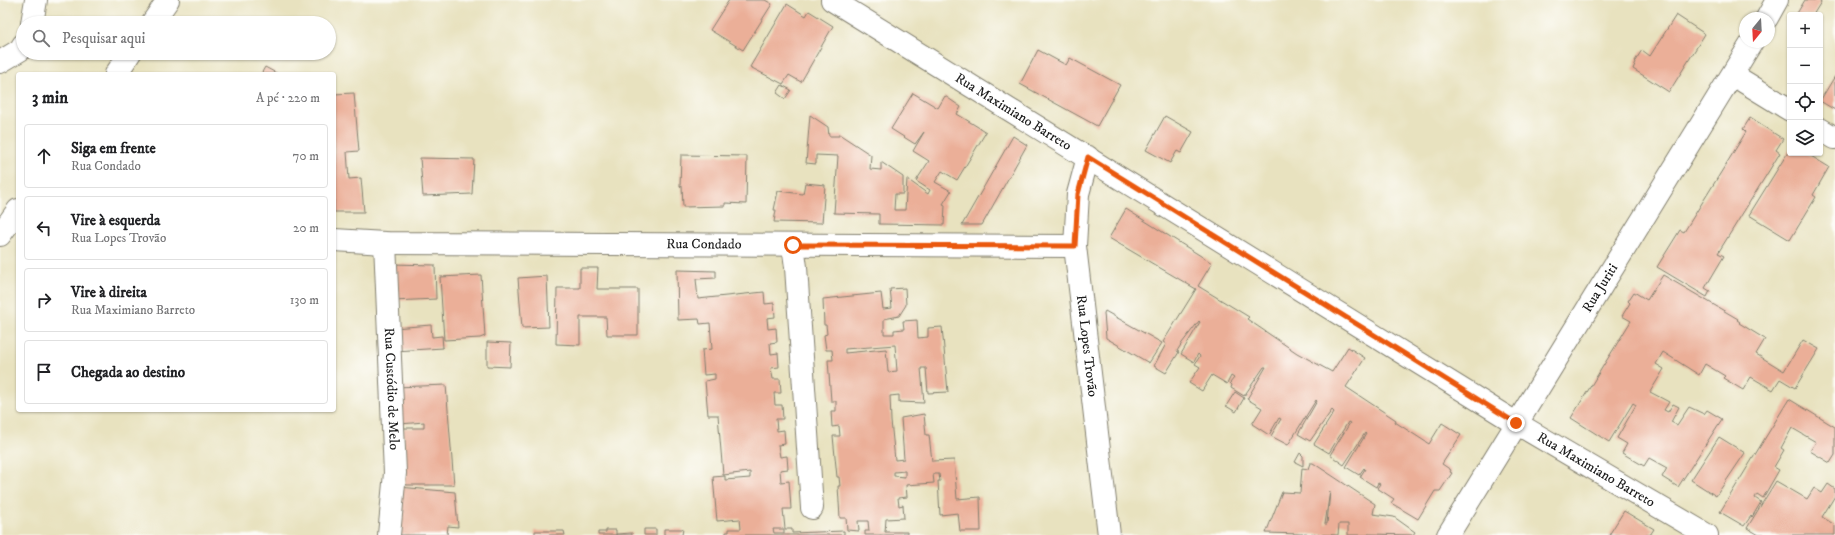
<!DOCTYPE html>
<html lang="pt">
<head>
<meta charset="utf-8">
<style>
  body { margin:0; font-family:"IM FELL DW Pica",serif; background:#f6f6f6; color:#202124 }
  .controls { position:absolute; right:12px; top:12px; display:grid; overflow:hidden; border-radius:4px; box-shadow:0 1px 3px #0004 }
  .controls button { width:36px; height:36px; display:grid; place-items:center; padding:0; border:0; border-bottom:1px solid #e0e0e0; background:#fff; color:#202124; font:20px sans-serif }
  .compass { position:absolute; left:1739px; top:12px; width:36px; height:36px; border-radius:50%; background:#fff; box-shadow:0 1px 3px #0004; rotate:198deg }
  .stop { position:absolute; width:12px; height:12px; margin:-9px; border:3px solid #ea580c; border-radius:50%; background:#fff }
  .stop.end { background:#ea580c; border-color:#fff; box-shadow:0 1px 4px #0008 }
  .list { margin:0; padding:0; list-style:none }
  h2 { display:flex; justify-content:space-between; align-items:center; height:52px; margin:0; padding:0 16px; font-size:17px }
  h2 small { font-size:13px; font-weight:400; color:#757577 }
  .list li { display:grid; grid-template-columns:26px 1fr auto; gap:12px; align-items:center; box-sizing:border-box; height:64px; margin:0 8px 8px; padding:0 8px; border:1px solid #e0e0e0; border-radius:4px }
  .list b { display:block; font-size:15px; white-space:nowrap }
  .list p { margin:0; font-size:13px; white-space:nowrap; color:#757577 }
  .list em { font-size:13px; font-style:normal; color:#757577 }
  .icon { flex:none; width:22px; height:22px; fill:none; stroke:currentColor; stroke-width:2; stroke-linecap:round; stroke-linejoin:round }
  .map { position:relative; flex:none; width:1835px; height:535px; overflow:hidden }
  .search { position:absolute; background:#fff; box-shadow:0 1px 3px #0004; left:16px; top:16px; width:320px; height:44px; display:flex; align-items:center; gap:10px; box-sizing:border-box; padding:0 14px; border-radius:22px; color:#757577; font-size:15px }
  .panel { position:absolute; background:#fff; box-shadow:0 1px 3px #0004; left:16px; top:72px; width:320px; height:340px; border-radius:4px }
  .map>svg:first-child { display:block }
  .building { fill:#ebaf98; fill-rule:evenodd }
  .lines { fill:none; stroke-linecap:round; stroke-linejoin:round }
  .minor-casing { stroke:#827f6e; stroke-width:24 }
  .minor { stroke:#fff; stroke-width:22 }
  .route { stroke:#ea580c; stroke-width:5 }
  .labels { text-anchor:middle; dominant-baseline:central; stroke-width:4; stroke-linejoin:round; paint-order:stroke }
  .street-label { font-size:14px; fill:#1c1c1c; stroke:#fdfcf7 }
</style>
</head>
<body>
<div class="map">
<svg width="1835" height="535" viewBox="0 0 1835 535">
  <rect width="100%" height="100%" fill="#fdfcf7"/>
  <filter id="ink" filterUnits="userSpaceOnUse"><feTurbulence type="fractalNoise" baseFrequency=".025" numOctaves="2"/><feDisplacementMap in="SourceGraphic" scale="8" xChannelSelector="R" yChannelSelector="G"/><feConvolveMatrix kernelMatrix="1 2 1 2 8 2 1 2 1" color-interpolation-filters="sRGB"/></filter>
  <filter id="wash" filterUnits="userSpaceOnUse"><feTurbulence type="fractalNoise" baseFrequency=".012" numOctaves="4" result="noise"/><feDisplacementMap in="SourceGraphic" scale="16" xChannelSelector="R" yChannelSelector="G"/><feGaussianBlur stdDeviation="0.9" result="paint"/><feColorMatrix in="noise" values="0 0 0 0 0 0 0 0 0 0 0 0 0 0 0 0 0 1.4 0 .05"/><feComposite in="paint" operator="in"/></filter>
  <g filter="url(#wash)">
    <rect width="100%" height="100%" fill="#e8e2bf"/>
    <g id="blocks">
      <!-- building -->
      <path class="building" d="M 729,0 L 765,0 L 772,4 L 743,50 L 710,30 Z
        M 1805,0 L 1818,0 L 1821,2 L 1813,15 L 1796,15 Z
        M 787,4 L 806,16 L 809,11 L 833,26 L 801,82 L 789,75 L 783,84 L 750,67 Z
        M 1676,15 L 1705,34 L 1669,92 L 1633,69 L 1636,62 L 1635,61 L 1642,50 L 1650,56 Z
        M 1038,50 L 1066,65 L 1070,58 L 1120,85 L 1097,126 L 1020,84 Z
        M 265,67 L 278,74 L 261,74 Z
        M 1835,76 L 1835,110 L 1820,101 Z
        M 782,85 L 791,90 L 785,99 L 777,93 Z
        M 354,93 L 359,151 L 347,152 L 349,179 L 361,178 L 364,212 L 334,212 L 334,94 Z
        M 913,93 L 938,108 L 945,96 L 961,107 L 957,114 L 986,132 L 957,180 L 942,171 L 935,182 L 951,191 L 943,204 L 945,205 L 944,225 L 879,224 L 879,214 L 834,213 L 838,156 L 816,155 L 816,164 L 806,163 L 810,115 L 828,127 L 829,136 L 839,136 L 839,134 L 871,155 L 870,169 L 881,170 L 881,162 L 903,177 L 903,194 L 895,194 L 894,210 L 905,210 L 907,179 L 928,194 L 930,190 L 916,181 L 929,161 L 913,151 L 924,132 L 915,144 L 891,129 Z
        M 1165,116 L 1193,132 L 1181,153 L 1177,151 L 1170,163 L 1146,150 Z
        M 1750,118 L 1783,139 L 1776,150 L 1780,153 L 1718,253 L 1724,256 L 1705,288 L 1710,291 L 1707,297 L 1657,267 L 1680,230 L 1684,232 L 1746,132 L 1743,129 Z
        M 1013,136 L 1027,145 L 982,225 L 962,225 Z
        M 1790,149 L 1790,153 L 1806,153 L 1829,167 L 1813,195 L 1816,197 L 1790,240 L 1749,215 Z
        M 681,155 L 747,156 L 746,204 L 725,203 L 725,206 L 683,207 L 682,186 L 680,187 Z
        M 420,158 L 474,159 L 472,194 L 423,196 Z
        M 805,183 L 825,185 L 822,223 L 774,222 L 776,210 L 774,210 L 778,191 L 803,194 Z
        M 1126,209 L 1212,263 L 1198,286 L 1249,317 L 1247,319 L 1297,353 L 1332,372 L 1348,347 L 1365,358 L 1346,387 L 1396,420 L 1395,422 L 1429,444 L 1442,423 L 1461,435 L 1442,464 L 1451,470 L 1450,472 L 1452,473 L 1440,491 L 1435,491 L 1418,519 L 1391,503 L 1394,499 L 1377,488 L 1380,484 L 1378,483 L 1376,487 L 1360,477 L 1365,469 L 1364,468 L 1359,475 L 1346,467 L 1366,434 L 1365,433 L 1344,465 L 1330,455 L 1350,423 L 1348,422 L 1329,453 L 1314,444 L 1334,412 L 1332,410 L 1310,441 L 1298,434 L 1317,401 L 1316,400 L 1288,445 L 1271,436 L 1281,419 L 1279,418 L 1269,435 L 1252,424 L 1262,408 L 1247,399 L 1266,367 L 1264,367 L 1244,396 L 1231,388 L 1232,385 L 1230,383 L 1234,378 L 1231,376 L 1227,384 L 1212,375 L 1202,391 L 1189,383 L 1200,367 L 1195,364 L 1200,356 L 1198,354 L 1194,362 L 1181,354 L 1200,322 L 1199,321 L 1182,343 L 1177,351 L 1179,352 L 1166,373 L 1154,366 L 1166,344 L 1163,342 L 1196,289 L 1109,238 Z
        M 391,264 L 435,265 L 436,299 L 393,301 Z
        M 580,268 L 598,268 L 597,289 L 638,289 L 638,335 L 607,335 L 606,317 L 580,317 L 580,345 L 556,344 L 557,288 L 580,288 Z
        M 677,270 L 716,271 L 716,278 L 696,279 L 698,299 L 764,292 L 765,304 L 774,303 L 775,317 L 767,318 L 768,329 L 776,328 L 777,342 L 770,343 L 771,354 L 778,353 L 779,367 L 771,368 L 773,379 L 780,379 L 781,393 L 774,393 L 775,405 L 782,405 L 783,419 L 776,419 L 777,431 L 784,430 L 785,444 L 778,445 L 780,457 L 787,456 L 788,469 L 780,470 L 781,482 L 789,481 L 790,494 L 791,509 L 783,509 L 785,529 L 792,529 L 792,533 L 844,531 L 844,535 L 726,535 L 726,532 L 729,532 L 729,529 L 741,529 L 740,519 L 717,521 L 713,477 L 725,476 L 725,480 L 750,478 L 750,472 L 723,475 L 718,415 L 708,415 L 705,381 L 715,379 L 715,374 L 704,375 L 702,350 L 712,349 L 710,323 L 700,324 L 699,319 L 678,320 ZM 773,529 L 784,529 L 784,533 L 774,533 Z
        M 481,275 L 485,336 L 480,338 L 444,340 L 440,277 Z
        M 1663,275 L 1738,319 L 1737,320 L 1740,322 L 1739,323 L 1765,339 L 1756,354 L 1784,371 L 1803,340 L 1819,349 L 1795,388 L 1780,379 L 1773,390 L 1751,377 L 1743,390 L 1723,378 L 1725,376 L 1705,364 L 1699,375 L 1663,352 L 1656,364 L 1664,369 L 1650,392 L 1669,402 L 1664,410 L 1668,412 L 1673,404 L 1679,407 L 1671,422 L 1677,425 L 1689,407 L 1704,414 L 1707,410 L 1722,419 L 1678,487 L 1662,477 L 1667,468 L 1649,458 L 1644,466 L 1622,453 L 1627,444 L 1617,438 L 1636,405 L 1633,403 L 1609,442 L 1571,418 L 1631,321 L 1622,316 L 1630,303 L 1628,301 L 1634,292 L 1647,300 Z
        M 547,276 L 549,327 L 522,328 L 518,278 Z
        M 905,288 L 906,305 L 899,316 L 884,319 L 884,334 L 894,334 L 894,330 L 904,329 L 903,321 L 917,320 L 918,338 L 928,337 L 928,328 L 942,327 L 948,392 L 928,393 L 926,368 L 921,368 L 924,403 L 899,402 L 899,395 L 890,396 L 891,421 L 895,460 L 904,459 L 901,418 L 924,414 L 926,435 L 929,435 L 932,461 L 954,460 L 957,499 L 980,497 L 981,531 L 960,531 L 958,513 L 940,515 L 938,481 L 940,481 L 939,474 L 933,474 L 934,483 L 906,485 L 907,497 L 898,498 L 899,506 L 903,505 L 904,518 L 886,519 L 885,532 L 907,532 L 907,535 L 865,535 L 865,531 L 869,531 L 868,521 L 858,521 L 859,531 L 847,530 L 846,518 L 840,518 L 838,486 L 840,486 L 839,477 L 837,477 L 833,436 L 840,436 L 839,426 L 832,427 L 831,411 L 836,411 L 836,401 L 831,401 L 828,360 L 833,360 L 832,350 L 826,350 L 824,335 L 827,334 L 826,325 L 824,325 L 823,299 L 881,293 L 883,309 L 892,308 L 890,289 ZM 895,345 L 897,371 L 888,372 L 886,349 L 845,353 L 845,349 ZM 905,471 L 905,477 L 894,476 L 894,472 Z
        M 1105,311 L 1162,343 L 1149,363 L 1106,338 L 1104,313 Z
        M 431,325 L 432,337 L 442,336 L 443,348 L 395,351 L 394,328 Z
        M 487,342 L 511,343 L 510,367 L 487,366 Z
        M 446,385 L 454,485 L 405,485 L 403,428 L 424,428 L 424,422 L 400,424 L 396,387 Z
        M 1235,392 L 1244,398 L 1236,412 L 1226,406 Z
        M 1789,399 L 1835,427 L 1835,455 L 1830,463 L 1810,451 L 1816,442 L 1792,428 L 1781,448 L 1784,450 L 1774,467 L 1779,470 L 1763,498 L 1757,494 L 1755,498 L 1761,502 L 1752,517 L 1751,516 L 1744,526 L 1720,512 Z
        M 1719,437 L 1745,453 L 1716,496 L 1691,480 Z
        M 1300,453 L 1303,456 L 1303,466 L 1295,462 Z
        M 1310,463 L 1313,463 L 1375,504 L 1373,514 L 1394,517 L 1415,532 L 1413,535 L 1368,534 L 1368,535 L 1348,535 L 1348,524 L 1339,524 L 1338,535 L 1266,533 L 1282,492 L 1300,493 L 1302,468 L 1308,469 ZM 1330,491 L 1327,524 L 1325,524 Z
        M 1776,481 L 1807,499 L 1814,488 L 1822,493 L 1828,484 L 1835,489 L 1835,496 L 1822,517 L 1835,525 L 1835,535 L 1759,535 L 1747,528 Z
        M 399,487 L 455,492 L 458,527 L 448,526 L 447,535 L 397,535 Z
        M 1624,511 L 1654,529 L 1650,535 L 1609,535 Z
        M 644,529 L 656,529 L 656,535 L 644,535 Z
        M 664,529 L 683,529 L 682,535 L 664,535 Z
        M 606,530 L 616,530 L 616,535 L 598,535 L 598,532 L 606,532 Z
        M 535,531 L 564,531 L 565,535 L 535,535 Z
        M 632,533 L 632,535 L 616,535 L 616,534 Z"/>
    </g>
  </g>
  <g filter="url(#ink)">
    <use href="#blocks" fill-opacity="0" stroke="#827f6e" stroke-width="1"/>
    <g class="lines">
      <defs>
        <g id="minor">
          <path id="s1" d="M 832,0 L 1516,423 L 1707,535"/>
          <path d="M 1767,18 L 1777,0"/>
          <path d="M 32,23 L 36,0"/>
          <path d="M 152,23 L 168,0"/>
          <path d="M 0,62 L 20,50 L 23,45"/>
          <path d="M 116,74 L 130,53"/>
          <path d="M 1733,75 L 1790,110"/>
          <path d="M 1820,129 L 1835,138"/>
          <path id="s2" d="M 1088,157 L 1078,194 L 1075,246 L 1109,535"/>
          <path d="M 0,235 L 18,210"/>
          <path id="s3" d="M 334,240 L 385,243 L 1075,246"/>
          <path id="s4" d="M 385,243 L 395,473 L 389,535"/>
          <path d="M 793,245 L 796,267 L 812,508"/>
          <path id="s5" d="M 1448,535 L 1752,42"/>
        </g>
      </defs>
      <!-- minor casing -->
      <use href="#minor" class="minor-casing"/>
      <!-- minor -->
      <use href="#minor" class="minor"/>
    </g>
  </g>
  <g class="lines" filter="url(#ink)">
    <!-- route -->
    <path class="route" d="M 793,245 L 1075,246 L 1078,194 L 1088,157 L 1516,423"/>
  </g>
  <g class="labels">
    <!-- street labels -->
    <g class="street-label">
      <text stroke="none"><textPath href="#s1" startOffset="213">Rua Maximiano Barreto</textPath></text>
      <text stroke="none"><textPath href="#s3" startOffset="370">Rua Condado</textPath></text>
      <text stroke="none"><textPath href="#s5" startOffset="290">Rua Juriti</textPath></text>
      <text stroke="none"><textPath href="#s2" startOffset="191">Rua Lopes Trovão</textPath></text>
      <text stroke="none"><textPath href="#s4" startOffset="146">Rua Custódio de Melo</textPath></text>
      <text stroke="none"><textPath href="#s1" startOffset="897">Rua Maximiano Barreto</textPath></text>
    </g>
  </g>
</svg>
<div class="controls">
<button>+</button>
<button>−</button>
<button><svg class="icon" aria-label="locate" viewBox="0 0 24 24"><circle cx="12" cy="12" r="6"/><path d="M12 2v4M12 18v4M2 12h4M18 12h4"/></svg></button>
<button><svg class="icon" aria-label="layers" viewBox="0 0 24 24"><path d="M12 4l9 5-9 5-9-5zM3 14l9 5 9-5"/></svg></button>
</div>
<svg class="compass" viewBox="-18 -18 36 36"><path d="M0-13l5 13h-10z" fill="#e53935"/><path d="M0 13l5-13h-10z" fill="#757577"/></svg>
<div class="stop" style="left:793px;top:245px"></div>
<div class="stop end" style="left:1516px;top:423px"></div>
<div class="search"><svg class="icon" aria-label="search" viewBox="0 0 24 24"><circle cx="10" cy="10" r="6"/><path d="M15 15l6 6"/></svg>Pesquisar aqui</div>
<section class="panel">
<h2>3 min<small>A pé · 220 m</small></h2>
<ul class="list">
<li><svg class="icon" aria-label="ahead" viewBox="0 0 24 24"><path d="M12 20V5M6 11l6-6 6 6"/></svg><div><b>Siga em frente</b><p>Rua Condado</p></div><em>70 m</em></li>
<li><svg class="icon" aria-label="left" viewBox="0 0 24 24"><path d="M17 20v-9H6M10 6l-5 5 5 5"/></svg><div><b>Vire à esquerda</b><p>Rua Lopes Trovão</p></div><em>20 m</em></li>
<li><svg class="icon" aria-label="right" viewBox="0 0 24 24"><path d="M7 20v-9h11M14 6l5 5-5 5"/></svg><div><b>Vire à direita</b><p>Rua Maximiano Barreto</p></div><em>130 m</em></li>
<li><svg class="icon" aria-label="arrive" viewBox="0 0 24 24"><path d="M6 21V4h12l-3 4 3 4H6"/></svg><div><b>Chegada ao destino</b></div></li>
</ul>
</section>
</div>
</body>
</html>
